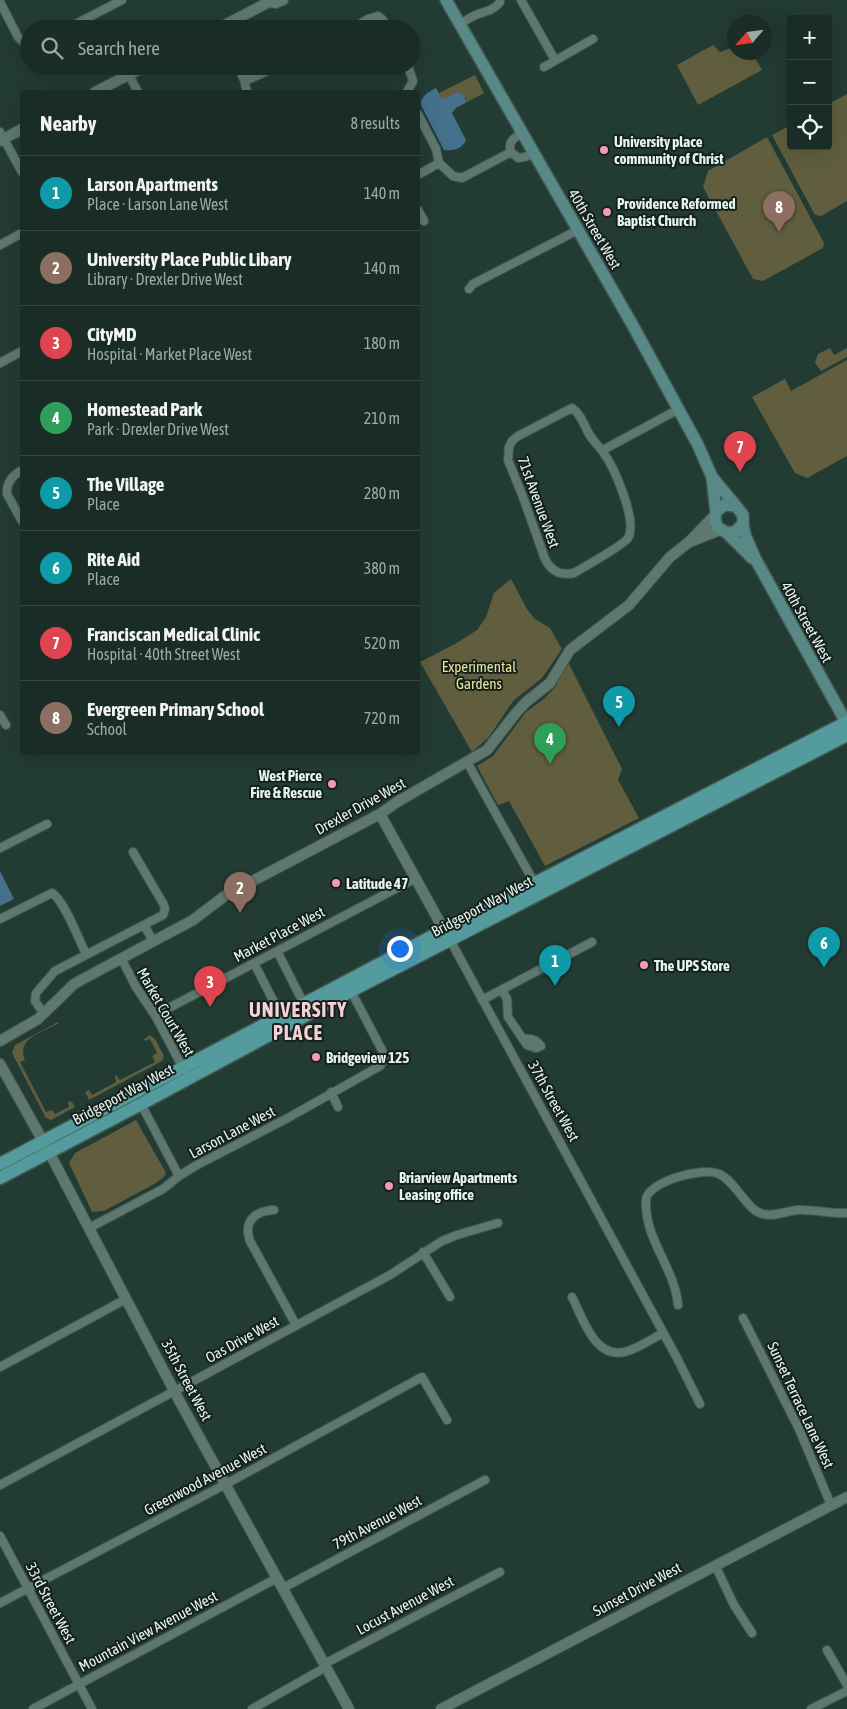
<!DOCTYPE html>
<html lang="en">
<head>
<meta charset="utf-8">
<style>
  body { margin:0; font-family:"Asap Condensed",sans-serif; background:#23342e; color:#f1f3f6 }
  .controls { position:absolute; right:15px; top:15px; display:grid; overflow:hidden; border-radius:5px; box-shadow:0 5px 20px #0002 }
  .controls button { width:45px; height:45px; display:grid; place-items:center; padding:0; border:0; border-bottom:1px solid #384843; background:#1a2c26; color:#f1f3f6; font:25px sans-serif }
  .compass { position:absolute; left:727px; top:15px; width:45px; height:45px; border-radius:50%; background:#1a2c26; box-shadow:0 5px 20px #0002; rotate:242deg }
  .you { position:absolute; left:399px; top:948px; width:18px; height:18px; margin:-12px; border:4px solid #fff; border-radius:50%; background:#1a73e8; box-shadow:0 0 0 8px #1a73e833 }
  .badge { display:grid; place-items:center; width:32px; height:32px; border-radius:50%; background:#f39aac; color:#fff; font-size:16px; font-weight:700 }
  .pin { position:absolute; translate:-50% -41px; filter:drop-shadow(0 1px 2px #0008) }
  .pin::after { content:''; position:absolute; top:26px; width:18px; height:15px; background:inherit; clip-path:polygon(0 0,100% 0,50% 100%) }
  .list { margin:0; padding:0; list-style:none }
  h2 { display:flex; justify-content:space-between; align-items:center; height:65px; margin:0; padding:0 20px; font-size:21px }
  h2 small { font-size:16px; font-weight:400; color:#9fa7a7 }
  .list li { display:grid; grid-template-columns:32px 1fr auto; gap:15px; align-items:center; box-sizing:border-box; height:75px; padding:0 20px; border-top:1px solid #384843 }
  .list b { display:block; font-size:19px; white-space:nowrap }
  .list p { margin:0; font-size:16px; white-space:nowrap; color:#9fa7a7 }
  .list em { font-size:16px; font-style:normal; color:#9fa7a7 }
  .icon { flex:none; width:28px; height:28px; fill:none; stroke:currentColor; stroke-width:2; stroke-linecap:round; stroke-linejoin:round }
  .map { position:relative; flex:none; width:847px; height:1709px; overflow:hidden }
  .search { position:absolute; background:#1a2c26; box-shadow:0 5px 20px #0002; left:20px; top:20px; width:400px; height:55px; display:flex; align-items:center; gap:12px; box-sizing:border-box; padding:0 18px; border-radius:28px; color:#9fa7a7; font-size:19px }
  .panel { position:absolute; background:#1a2c26; box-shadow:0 5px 20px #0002; left:20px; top:90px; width:400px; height:665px; border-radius:5px }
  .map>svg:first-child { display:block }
  .green { fill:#605e3f }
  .water { fill:#45708c }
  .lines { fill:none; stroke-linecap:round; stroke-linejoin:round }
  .minor-casing { stroke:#425952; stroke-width:10 }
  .tertiary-casing { stroke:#425952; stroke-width:12 }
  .secondary-casing { stroke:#425952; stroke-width:14 }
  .primary-casing { stroke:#425952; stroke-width:15 }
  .minor { stroke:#5e786f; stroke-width:8 }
  .tertiary { stroke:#5e786f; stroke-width:10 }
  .secondary { stroke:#588986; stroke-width:11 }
  .primary { stroke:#539b9d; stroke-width:12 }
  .poi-dot { fill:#f39aac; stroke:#15201c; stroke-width:2 }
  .labels { text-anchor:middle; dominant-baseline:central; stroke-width:4; stroke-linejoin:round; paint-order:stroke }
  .poi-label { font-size:15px; font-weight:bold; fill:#e6f4ef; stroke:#15201c; text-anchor:start }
  .street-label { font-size:15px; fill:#e6f4ef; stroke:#15201c }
  .park-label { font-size:15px; fill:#e8e49a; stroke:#15201c }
  .district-label { font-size:20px; font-weight:bold; letter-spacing:1px; fill:#f5d2d8; stroke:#15201c }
</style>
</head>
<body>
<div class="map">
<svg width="847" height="1709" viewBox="0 0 847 1709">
  <rect width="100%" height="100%" fill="#223b33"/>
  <!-- green -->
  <path class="green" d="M 713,45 L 720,52 L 734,47 L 734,52 L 752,53 L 762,70 L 698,105 L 677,65 Z
    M 475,75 L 484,93 L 467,102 L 466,98 L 442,100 L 439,93 Z
    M 847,94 L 847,201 L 821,216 L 815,215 L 772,135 L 791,125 L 791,146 L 828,146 L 828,104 Z
    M 767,137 L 824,243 L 823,248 L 763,281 L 753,279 L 703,187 L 708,171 Z
    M 830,348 L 834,355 L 847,348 L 847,357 L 821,371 L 815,363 L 818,354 Z
    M 847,360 L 847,456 L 807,478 L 795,473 L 752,397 L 785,379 L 791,391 Z
    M 511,579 L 527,609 L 535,619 L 550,628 L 562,649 L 542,678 L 513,701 L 489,737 L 472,752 L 420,662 L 455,644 L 477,630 L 486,617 L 494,593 Z
    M 567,660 L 622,769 L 618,780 L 639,818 L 545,866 L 509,801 L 498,805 L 477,766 L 493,756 L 526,712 L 544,699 L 556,686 Z
    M 58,1022 L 59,1023 C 43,1032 16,1038 25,1060 L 20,1062 L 46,1112 L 52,1110 L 55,1114 L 69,1107 L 68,1101 L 72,1102 L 75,1107 L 51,1120 L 46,1118 L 12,1053 L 15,1045 Z
    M 150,1035 L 155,1039 L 164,1056 L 162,1061 L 89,1100 L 85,1092 L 89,1090 L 92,1095 L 116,1082 L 115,1076 L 116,1075 L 120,1080 L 155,1062 L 152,1056 L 157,1053 L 150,1039 L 145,1041 L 144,1039 Z
    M 136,1120 L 166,1173 L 164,1177 L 156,1183 L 104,1211 L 92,1212 L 69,1163 L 75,1153 Z"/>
  <!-- water -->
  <path class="water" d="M 436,88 L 442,99 L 458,92 L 462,94 L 467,102 L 456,108 L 452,113 L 466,140 C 462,149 454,151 444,150 L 421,105 C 421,95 429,92 436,88 Z
    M 0,871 L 14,899 L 0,906 Z"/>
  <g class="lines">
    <defs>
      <path id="minor" d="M 521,0 L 555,60
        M 0,2 L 18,37 L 22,41 L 29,43
        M 460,24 C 465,21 472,16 478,14 C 487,11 494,10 500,2
        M 66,29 L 122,0
        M 352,29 L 368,19 L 378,16 L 383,20 L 388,29
        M 238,66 L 245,82
        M 246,66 L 252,78
        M 544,67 L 593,39
        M 129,75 L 138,92
        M 247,92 L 245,84 L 247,80 L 279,66
        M 407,92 L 413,81 L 408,66
        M 418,114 L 436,149 L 439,163 L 418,175
        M 0,132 L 22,172
        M 522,133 C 515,137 507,142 511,152 L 518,158 L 525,157 L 534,153
        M 439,163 L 453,176 L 462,178 L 511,152
        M 418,210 L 424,221
        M 0,245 L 22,233
        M 469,289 L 473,284 L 578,230
        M 0,363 L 22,351
        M 572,408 C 581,414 584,425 589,434 C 593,441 599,446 603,452 C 614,467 638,521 628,538 C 624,545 584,567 574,573 C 560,576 551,571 545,559 L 523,497 L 508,460 L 509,447 L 512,441 L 518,436 Z
        M 603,450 L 679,409
        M 22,470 C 13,475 6,482 7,494 L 22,521
        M 0,715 L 6,725
        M 467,762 L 535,884
        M 0,848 L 47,824
        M 0,919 L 52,893 C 64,900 79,940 86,954
        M 144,925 L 153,941
        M 449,938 L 677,1358 L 700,1404
        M 277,951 L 304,1004
        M 121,958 L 136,987 L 156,1017 L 184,1070
        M 254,963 L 281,1016
        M 502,990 L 507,999 L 508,1017 L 527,1045 L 536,1048 L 541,1046 C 537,1040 531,1038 523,1039
        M 482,1000 L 592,942
        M 44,1014 L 35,1001 L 36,993 L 55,971 L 163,915 L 165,909 L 164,905 L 133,852
        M 156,1017 L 165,1010 L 416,878
        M 331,1092 L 338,1107
        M 141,1104 L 179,1176
        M 274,1210 C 255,1211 243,1221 250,1241 L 296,1325
        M 89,1228 L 163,1189 L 179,1176 L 197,1165 L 286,1119 L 380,1066 L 385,1058 L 384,1054 L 351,991
        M 423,1252 L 450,1297
        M 572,1297 C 583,1318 595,1362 628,1351 C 640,1347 652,1339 663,1333
        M 678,1305 C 675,1268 644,1239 646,1200 C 647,1182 703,1166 719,1174 C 735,1181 746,1208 760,1213 C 771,1218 786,1211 798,1210 C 814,1209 830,1214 847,1213
        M 743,1318 L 799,1429 L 831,1505
        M 0,1367 L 126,1299
        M 0,1485 L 390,1275 L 442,1241 L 457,1235 L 498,1223
        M 0,1536 L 92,1709
        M 715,1565 L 734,1605 L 752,1633
        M 283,1588 L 485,1480
        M 0,1603 L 226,1484 L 422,1377 L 447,1420
        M 827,1650 L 847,1685
        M 324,1664 L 500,1572
        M 33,1709 L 277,1578
        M 252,1709 L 326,1667
        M 811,1709 L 847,1691"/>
      <path id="tertiary" d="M 269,2 L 276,3 L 283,0
        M 217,29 L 269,2 L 270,0
        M 95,92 L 146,66
        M 0,141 L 22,129
        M 692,541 L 720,530
        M 380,814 L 444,930
        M 0,1041 L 38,1019 L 74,984 L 83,979 L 193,920 L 226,895 L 380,814 L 397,802 L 487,750 L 516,713 L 526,702 L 550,683 L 570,650 L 629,605 L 670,557 L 689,542 L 715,515
        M 0,1064 L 49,1152 L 180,1402 L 349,1709
        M 441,1709 L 847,1497"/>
      <path id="secondary" d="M 446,0 L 632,324 L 698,445 L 712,477 L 716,512 L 715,519 L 717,527 L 727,533 L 735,532 L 743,524 L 743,515 L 736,506 L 724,505 L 716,512
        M 712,477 L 736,506
        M 743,524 L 745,535 L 756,560 L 847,724
        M 727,533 L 752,558"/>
      <path id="primary" d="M 0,1164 L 444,930 L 847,722
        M 0,1178 L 141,1104 L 351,991 L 847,735"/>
    </defs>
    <!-- minor casing -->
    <use href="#minor" class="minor-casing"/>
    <!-- tertiary casing -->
    <use href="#tertiary" class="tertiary-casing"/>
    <!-- secondary casing -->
    <use href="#secondary" class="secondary-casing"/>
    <!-- primary casing -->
    <use href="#primary" class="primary-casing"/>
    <!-- minor -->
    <use href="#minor" class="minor"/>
    <!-- tertiary -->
    <use href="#tertiary" class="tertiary"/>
    <!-- secondary -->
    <use href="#secondary" class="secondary"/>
    <!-- primary -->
    <use href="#primary" class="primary"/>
  </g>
  <!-- markers -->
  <g class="poi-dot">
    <circle cx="604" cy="150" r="5"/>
    <circle cx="607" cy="212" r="5"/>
    <circle cx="332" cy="784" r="5"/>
    <circle cx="336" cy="883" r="5"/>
    <circle cx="644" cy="965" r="5"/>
    <circle cx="316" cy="1057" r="5"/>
    <circle cx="389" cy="1186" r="5"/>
  </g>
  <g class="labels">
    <!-- poi labels -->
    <g class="poi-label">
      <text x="614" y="141">University place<tspan x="614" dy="17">community of Christ</tspan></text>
      <text x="617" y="203">Providence Reformed<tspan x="617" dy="17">Baptist Church</tspan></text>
      <text x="322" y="775" text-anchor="end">West Pierce<tspan x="322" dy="17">Fire &amp; Rescue</tspan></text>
      <text x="346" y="883">Latitude 47</text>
      <text x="654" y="965">The UPS Store</text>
      <text x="326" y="1057">Bridgeview 125</text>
      <text x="399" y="1177">Briarview Apartments<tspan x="399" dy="17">Leasing office</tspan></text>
    </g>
    <!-- street labels -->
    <g class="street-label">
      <text transform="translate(595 229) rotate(60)">40th Street West</text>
      <text transform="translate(539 502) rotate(70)">71st Avenue West</text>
      <text transform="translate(807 622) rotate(61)">40th Street West</text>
      <text transform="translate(360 806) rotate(-29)">Drexler Drive West</text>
      <text transform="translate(482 906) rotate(-28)">Bridgeport Way West</text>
      <text transform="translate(279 934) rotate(-28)">Market Place West</text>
      <text transform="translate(166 1012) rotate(60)">Market Court West</text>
      <text transform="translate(123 1094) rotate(-28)">Bridgeport Way West</text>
      <text transform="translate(554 1101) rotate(61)">37th Street West</text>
      <text transform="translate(232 1132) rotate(-28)">Larson Lane West</text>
      <text transform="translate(242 1339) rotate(-29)">Oas Drive West</text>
      <text transform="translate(187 1380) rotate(62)">35th Street West</text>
      <text transform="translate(801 1405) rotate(65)">Sunset Terrace Lane West</text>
      <text transform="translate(205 1479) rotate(-28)">Greenwood Avenue West</text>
      <text transform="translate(377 1522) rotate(-28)">79th Avenue West</text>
      <text transform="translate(637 1589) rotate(-28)">Sunset Drive West</text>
      <text transform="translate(51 1603) rotate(62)">33rd Street West</text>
      <text transform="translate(405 1605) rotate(-28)">Locust Avenue West</text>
      <text transform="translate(148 1631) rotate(-28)">Mountain View Avenue West</text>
    </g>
    <!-- park labels -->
    <g class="park-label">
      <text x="479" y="666">Experimental<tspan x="479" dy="17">Gardens</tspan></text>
    </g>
    <!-- district labels -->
    <g class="district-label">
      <text x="298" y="1009">UNIVERSITY<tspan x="298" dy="23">PLACE</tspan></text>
    </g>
  </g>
</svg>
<div class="controls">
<button>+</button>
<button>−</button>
<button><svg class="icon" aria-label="locate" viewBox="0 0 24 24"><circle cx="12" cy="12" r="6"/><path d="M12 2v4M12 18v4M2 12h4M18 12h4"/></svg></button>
</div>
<svg class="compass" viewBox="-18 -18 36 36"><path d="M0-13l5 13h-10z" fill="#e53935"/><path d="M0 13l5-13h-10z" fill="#9fa7a7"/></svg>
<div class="you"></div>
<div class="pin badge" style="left:555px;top:986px;background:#0f9aa8">1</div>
<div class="pin badge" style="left:240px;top:913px;background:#8d6e63">2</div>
<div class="pin badge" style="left:210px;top:1007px;background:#e0444e">3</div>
<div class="pin badge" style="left:550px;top:764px;background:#2e9e5b">4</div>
<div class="pin badge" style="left:619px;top:727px;background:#0f9aa8">5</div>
<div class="pin badge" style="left:824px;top:968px;background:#0f9aa8">6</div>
<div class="pin badge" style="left:740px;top:472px;background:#e0444e">7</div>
<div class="pin badge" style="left:779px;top:232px;background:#8d6e63">8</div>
<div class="search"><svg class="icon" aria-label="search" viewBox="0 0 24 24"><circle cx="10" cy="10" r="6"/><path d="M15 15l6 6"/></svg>Search here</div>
<section class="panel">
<h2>Nearby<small>8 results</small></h2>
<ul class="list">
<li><span class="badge" style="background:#0f9aa8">1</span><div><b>Larson Apartments</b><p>Place · Larson Lane West</p></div><em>140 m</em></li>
<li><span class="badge" style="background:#8d6e63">2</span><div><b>University Place Public Libary</b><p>Library · Drexler Drive West</p></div><em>140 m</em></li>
<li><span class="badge" style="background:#e0444e">3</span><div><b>CityMD</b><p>Hospital · Market Place West</p></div><em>180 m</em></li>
<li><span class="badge" style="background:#2e9e5b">4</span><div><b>Homestead Park</b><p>Park · Drexler Drive West</p></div><em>210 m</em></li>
<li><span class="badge" style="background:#0f9aa8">5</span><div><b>The Village</b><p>Place</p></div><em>280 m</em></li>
<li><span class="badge" style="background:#0f9aa8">6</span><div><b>Rite Aid</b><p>Place</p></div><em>380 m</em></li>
<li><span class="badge" style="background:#e0444e">7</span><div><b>Franciscan Medical Clinic</b><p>Hospital · 40th Street West</p></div><em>520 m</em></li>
<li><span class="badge" style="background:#8d6e63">8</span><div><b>Evergreen Primary School</b><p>School</p></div><em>720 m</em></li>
</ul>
</section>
</div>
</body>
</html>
